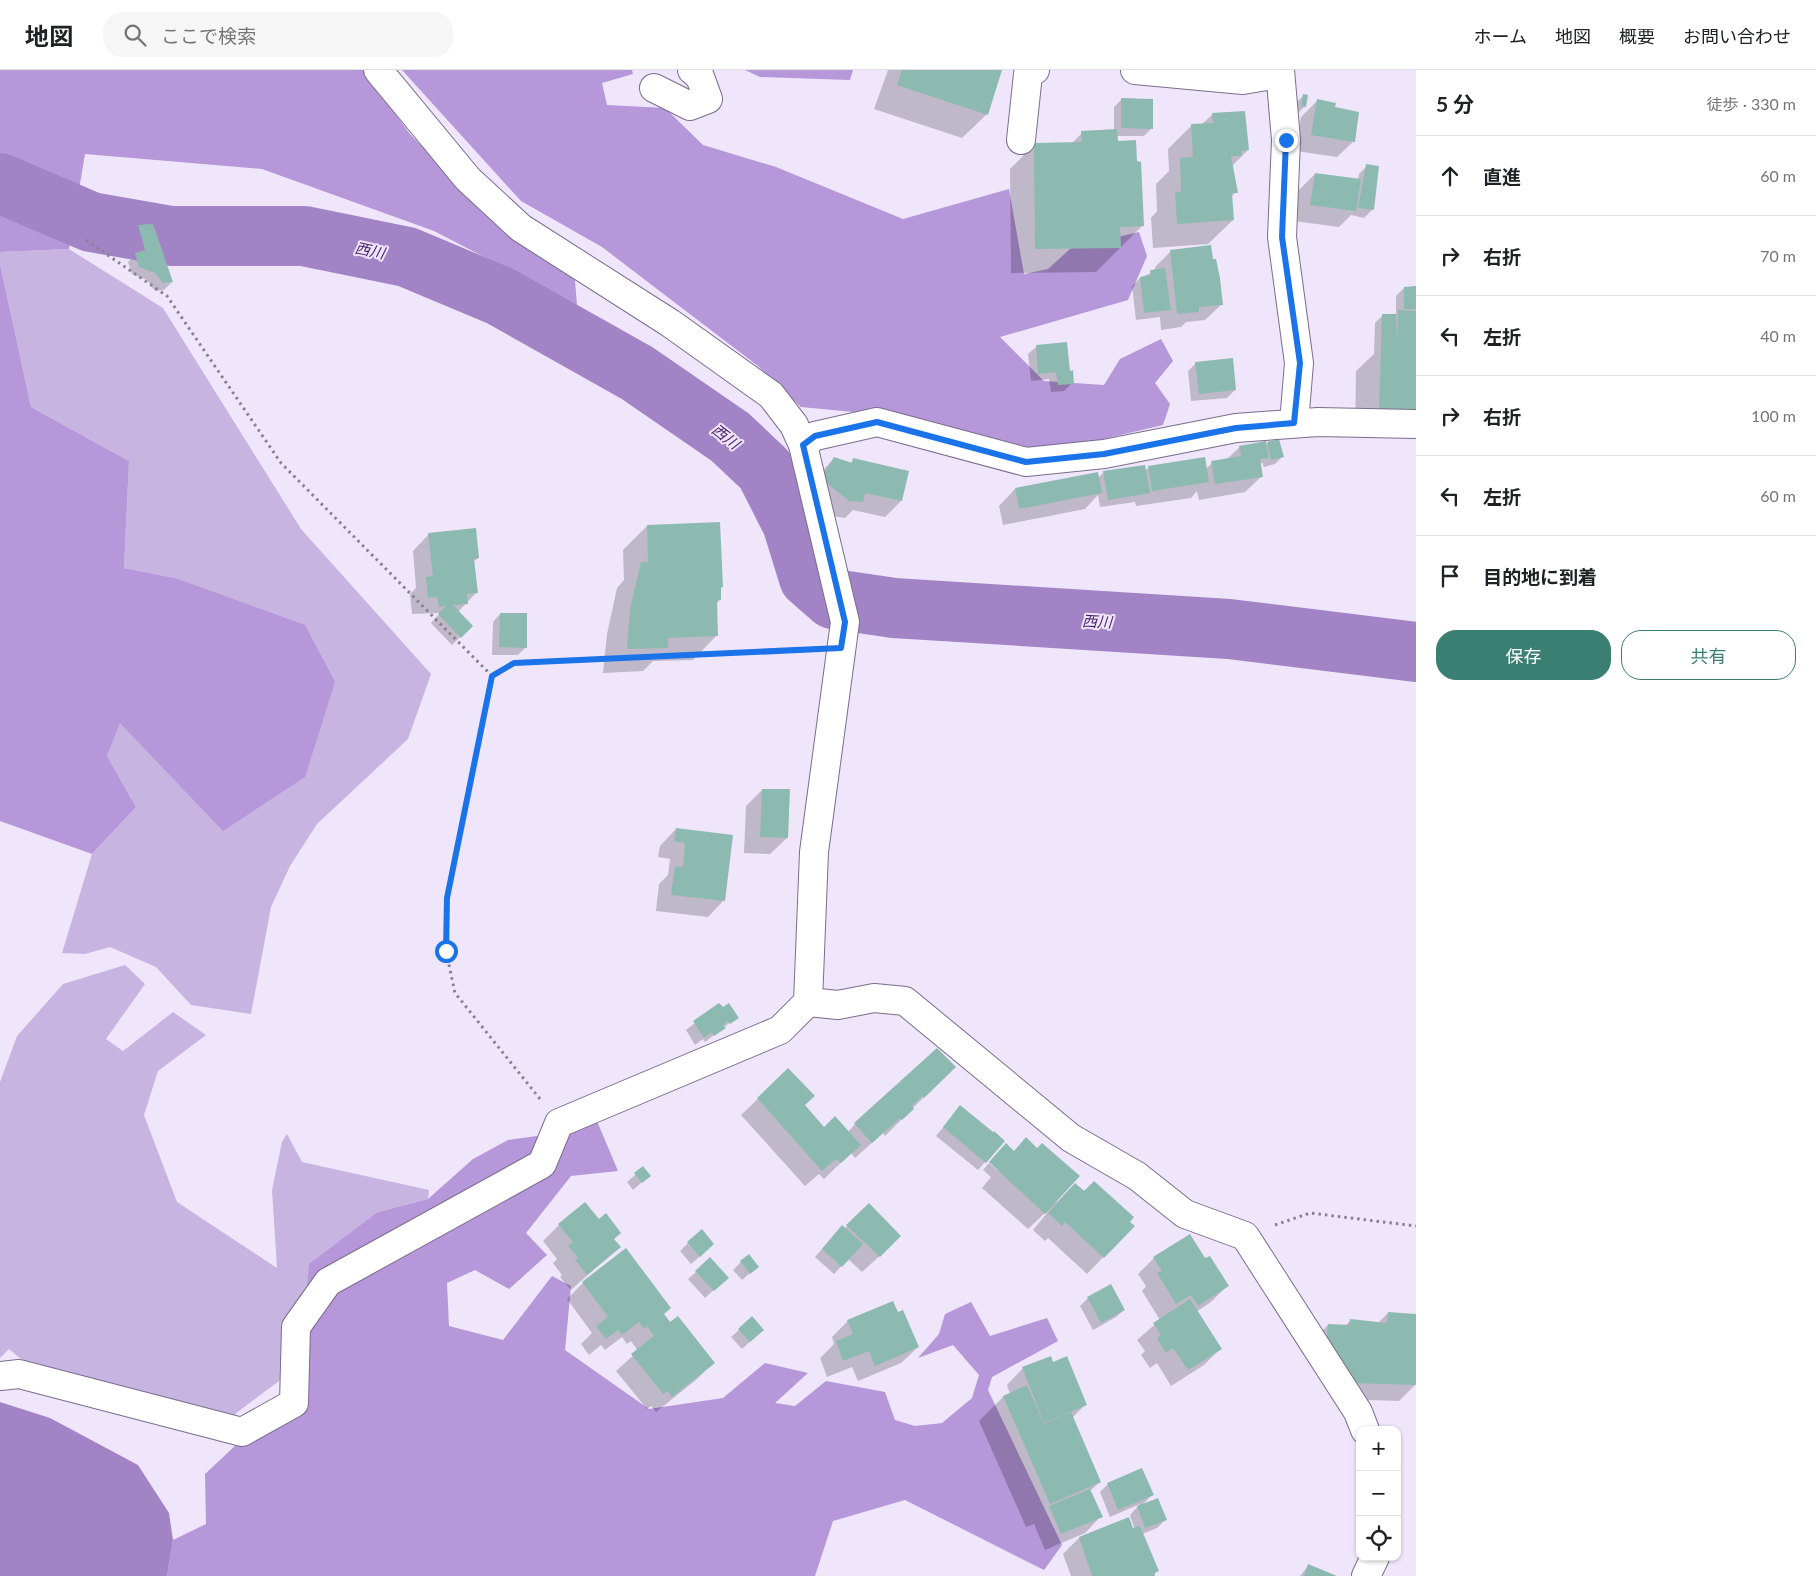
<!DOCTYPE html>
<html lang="ja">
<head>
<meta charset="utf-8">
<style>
  body { margin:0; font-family:Lato,"Noto Sans JP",sans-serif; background:#f6f6f6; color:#202124 }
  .controls { position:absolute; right:15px; bottom:15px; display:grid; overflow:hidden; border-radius:10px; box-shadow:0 1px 4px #0004 }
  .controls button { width:45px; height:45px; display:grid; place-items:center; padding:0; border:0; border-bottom:1px solid #e0e0e0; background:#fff; color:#202124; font:25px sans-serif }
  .stop { position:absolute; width:15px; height:15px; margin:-11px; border:4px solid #1a73e8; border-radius:50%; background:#fff }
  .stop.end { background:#1a73e8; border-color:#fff; box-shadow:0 1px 5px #0008 }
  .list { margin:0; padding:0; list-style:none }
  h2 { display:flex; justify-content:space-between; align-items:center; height:65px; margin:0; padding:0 20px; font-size:21px }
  h2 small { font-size:16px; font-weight:400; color:#757577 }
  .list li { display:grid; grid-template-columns:32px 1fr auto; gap:15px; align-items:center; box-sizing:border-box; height:80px; padding:0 20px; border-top:1px solid #e0e0e0 }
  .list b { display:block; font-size:19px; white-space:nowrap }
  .list em { font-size:16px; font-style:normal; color:#757577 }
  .actions { display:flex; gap:10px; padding:15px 20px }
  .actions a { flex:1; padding:11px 0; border:1px solid #3b7f73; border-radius:20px; text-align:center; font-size:18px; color:#3b7f73 }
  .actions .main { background:#3b7f73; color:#fff }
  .icon { flex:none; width:28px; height:28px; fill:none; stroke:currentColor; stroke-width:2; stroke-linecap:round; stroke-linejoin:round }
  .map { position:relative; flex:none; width:1416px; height:1506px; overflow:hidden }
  header { display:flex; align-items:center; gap:30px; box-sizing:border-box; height:70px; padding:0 25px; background:#fff; border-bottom:1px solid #e0e0e0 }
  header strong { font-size:24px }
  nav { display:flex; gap:28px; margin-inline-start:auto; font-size:18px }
  .search { width:350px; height:45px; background:#f6f6f6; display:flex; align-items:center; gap:12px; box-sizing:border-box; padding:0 18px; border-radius:20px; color:#757577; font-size:19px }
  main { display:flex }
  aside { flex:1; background:#fff }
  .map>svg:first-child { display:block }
  .green { fill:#c8b4e1 }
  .forest { fill:#b597da }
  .water { fill:#a284c6 }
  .shadow { fill:#0003 }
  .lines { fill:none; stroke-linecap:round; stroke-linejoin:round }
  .river { stroke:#a284c6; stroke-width:60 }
  .building { fill:#8dbab0 }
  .minor-casing { stroke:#7a6d8c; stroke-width:30 }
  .path { stroke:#888192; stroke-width:3; stroke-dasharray:2.5 4; stroke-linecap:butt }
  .minor { stroke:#fff; stroke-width:28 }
  .route { stroke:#1a73e8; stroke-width:6 }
  .labels { text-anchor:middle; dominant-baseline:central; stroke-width:4; stroke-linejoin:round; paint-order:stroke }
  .water-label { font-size:15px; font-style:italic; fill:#481f6d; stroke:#efe6fb }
</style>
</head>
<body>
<header>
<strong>地図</strong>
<div class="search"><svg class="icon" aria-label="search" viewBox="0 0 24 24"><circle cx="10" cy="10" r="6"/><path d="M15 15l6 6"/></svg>ここで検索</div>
<nav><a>ホーム</a><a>地図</a><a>概要</a><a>お問い合わせ</a></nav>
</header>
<main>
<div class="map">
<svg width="1416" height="1506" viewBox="0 0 1416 1506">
  <rect width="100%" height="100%" fill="#efe6fb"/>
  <!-- green -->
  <path class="green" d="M 69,179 L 163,238 L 301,459 L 431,604 L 408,669 L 317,754 L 290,796 L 271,837 L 251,944 L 191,935 L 156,897 L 110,877 L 85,884 L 62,883 L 92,784 L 136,737 L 107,686 L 175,508 L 124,498 L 129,391 L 31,337 L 0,194 L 0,182 Z
    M 125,895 L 145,914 L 106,969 L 123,981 L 173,942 L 206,965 L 158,1001 L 144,1045 L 177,1132 L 277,1198 L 272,1120 L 282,1072 L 287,1064 L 302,1092 L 429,1120 L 428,1129 L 378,1142 L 301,1290 L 279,1311 L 231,1347 L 47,1311 L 9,1279 L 0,1288 L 0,1012 L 17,966 L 63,914 Z"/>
  <!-- forest -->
  <path class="forest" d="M 0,0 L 363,0 L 410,64 L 486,143 L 574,199 L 577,235 L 434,161 L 262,99 L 85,84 L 69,179 L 0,182 Z
    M 402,0 L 632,0 L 633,4 L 602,13 L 607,35 L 665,38 L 703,75 L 776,97 L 903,149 L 1009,119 L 1024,204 L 1048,199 L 1071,178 L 1139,162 L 1147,186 L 1128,230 L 1000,267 L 1044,311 L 1104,315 L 1120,289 L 1161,269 L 1173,291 L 1155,313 L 1170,334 L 1163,355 L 1061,379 L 1005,378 L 875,344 L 801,337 L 758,296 L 602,177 L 521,131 Z
    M 745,0 L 853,0 L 850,10 L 760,7 Z
    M 0,194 L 31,337 L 129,391 L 124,498 L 175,508 L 305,555 L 335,612 L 305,707 L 223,761 L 120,653 L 107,686 L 136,737 L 92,784 L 0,751 Z
    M 594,1044 L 618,1101 L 571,1106 L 526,1163 L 547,1185 L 509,1219 L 475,1200 L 447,1213 L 449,1256 L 503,1270 L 552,1206 L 571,1216 L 565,1280 L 649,1339 L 723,1328 L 765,1293 L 808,1303 L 775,1333 L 795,1336 L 826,1311 L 885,1322 L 895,1350 L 915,1356 L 942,1353 L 972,1328 L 979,1305 L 953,1275 L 918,1288 L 939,1264 L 945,1244 L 971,1232 L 990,1266 L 1047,1248 L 1058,1271 L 992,1307 L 988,1320 L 1062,1475 L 1044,1500 L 905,1430 L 833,1451 L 815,1506 L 167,1506 L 173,1470 L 206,1454 L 205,1404 L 237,1374 L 307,1327 L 301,1290 L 309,1194 L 378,1142 L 428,1129 L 473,1089 L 508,1070 L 565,1062 Z"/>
  <!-- water -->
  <path class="water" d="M 0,1332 L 50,1348 L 138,1395 L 169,1443 L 173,1470 L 167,1506 L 0,1506 Z"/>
  <!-- shadow -->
  <path class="shadow" d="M 888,0 L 1000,0 L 987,44 L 962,68 L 874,39 Z
    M 1304,25 L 1305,36 L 1297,44 L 1296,33 Z
    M 1122,29 L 1152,58 L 1144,66 L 1116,66 L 1142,156 L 1096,202 L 1011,203 L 1010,99 L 1035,74 L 1071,74 L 1082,63 L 1114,61 L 1114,37 Z
    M 1317,31 L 1334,38 L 1354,71 L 1337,87 L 1296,81 L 1301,47 Z
    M 1213,44 L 1248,80 L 1232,96 L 1236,122 L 1231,127 L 1233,150 L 1208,174 L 1153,178 L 1151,148 L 1157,141 L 1156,114 L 1169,101 L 1168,79 L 1192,55 L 1202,54 Z
    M 1367,96 L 1372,140 L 1364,148 L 1351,145 L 1339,157 L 1294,151 L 1299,120 L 1315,104 L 1358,110 L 1359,104 Z
    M 139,156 L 172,212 L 164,220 L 155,221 L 147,210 L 132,204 L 128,192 L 136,184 L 131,164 Z
    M 1171,181 L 1222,234 L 1205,250 L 1186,252 L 1181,257 L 1161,260 L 1160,247 L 1136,250 L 1132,216 L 1140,208 L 1155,201 L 1155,197 Z
    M 1404,218 L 1416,218 L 1416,367 L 1355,366 L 1356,301 L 1374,284 L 1375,253 L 1383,245 L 1396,244 L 1396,226 Z
    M 1036,277 L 1068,302 L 1072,313 L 1064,321 L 1051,322 L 1049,309 L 1031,311 L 1028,284 Z
    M 1196,293 L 1235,320 L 1227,328 L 1191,331 L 1188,301 Z
    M 1267,374 L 1283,386 L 1275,394 L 1264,397 L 1262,392 L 1260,395 L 1262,406 L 1245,422 L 1199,430 L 1197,421 L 1191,428 L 1136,436 L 1135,432 L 1100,437 L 1098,425 L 1085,439 L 1003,455 L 999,436 L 1015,419 L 1098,408 L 1103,403 L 1145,401 L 1149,397 L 1206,399 L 1212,393 L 1226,390 L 1240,377 L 1265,376 Z
    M 835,388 L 849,394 L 854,389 L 908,402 L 901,431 L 885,447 L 853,440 L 845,448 L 833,446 L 818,405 Z
    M 647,456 L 722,517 L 719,520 L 720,530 L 716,534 L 717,565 L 693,590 L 653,591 L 643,601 L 603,603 L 607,564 L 617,518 L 624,510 L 623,480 Z
    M 429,464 L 478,488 L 473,492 L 476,523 L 458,542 L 471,556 L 452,575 L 431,553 L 440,543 L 412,544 L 410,524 L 416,518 L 413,481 Z
    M 500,544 L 526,577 L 518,585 L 492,585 L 493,552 Z
    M 762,720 L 787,768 L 770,784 L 744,783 L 746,736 Z
    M 676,759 L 724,830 L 708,847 L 656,841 L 659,814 L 668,805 L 670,789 L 658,787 L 660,776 Z
    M 719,934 L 737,947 L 705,972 L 703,969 L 695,975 L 686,960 Z
    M 954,997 L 885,1066 L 883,1063 L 855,1088 L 851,1083 L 824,1109 L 819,1104 L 805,1116 L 741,1045 L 788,1000 L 804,1036 L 824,1058 L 848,1062 L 855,1054 Z
    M 960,1037 L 1003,1071 L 978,1100 L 936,1066 Z
    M 989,1093 L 997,1100 L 999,1098 L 1057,1132 L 1075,1114 L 1133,1156 L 1087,1204 L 1048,1168 L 1045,1171 L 1033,1160 L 1047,1143 L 1046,1142 L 1028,1159 L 982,1118 L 991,1107 L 983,1100 Z
    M 643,1098 L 649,1106 L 633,1120 L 627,1112 Z
    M 869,1134 L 884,1182 L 862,1202 L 848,1189 L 834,1204 L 815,1187 L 834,1165 L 844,1159 Z
    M 559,1155 L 612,1169 L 619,1177 L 571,1220 L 560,1207 L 562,1205 L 553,1193 L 557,1189 L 543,1171 Z
    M 688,1173 L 705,1182 L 691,1194 L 680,1181 Z
    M 1154,1188 L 1227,1216 L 1211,1232 L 1196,1242 L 1220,1279 L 1204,1295 L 1171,1316 L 1157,1293 L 1150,1298 L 1141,1285 L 1145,1281 L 1137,1270 L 1160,1250 L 1142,1221 L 1146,1216 L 1138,1204 Z
    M 741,1192 L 758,1196 L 742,1210 L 733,1200 Z
    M 696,1202 L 719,1215 L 705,1228 L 688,1209 Z
    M 585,1211 L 663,1245 L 713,1293 L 697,1309 L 656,1342 L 651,1336 L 647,1339 L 616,1301 L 638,1281 L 631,1271 L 627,1274 L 622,1267 L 605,1280 L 601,1275 L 589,1285 L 581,1274 L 592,1263 L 567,1229 Z
    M 1110,1216 L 1124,1240 L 1116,1247 L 1093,1260 L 1080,1236 L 1088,1228 Z
    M 1388,1243 L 1416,1246 L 1416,1314 L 1399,1331 L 1338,1329 L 1312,1271 L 1328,1255 L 1345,1256 L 1350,1251 L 1378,1253 Z
    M 848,1251 L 918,1277 L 901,1293 L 858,1311 L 852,1297 L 827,1307 L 820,1288 L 834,1274 L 832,1267 Z
    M 739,1260 L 755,1267 L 742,1279 L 731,1267 Z
    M 1023,1298 L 1085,1335 L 1072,1348 L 1100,1412 L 1090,1421 L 1101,1446 L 1085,1463 L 1045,1480 L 1034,1454 L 1026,1457 L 979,1351 L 1003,1327 L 1010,1324 L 1007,1315 Z
    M 1108,1414 L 1152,1425 L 1142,1435 L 1165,1450 L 1157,1458 L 1142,1464 L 1157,1501 L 1153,1506 L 1071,1506 L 1063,1484 L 1079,1468 L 1128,1448 L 1133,1461 L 1135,1460 L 1130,1445 L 1140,1434 L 1110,1447 L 1100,1422 Z
    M 1308,1496 L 1334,1506 L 1300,1506 Z"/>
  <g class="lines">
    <!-- river -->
    <path class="river" d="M 0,113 L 91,152 L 171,166 L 304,166 L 407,187 L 500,226 L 637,303 L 730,367 L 765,400 L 792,453 L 809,508 L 833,529 L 894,538 L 1229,559 L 1416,582"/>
  </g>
  <!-- building -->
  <path class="building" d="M 902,0 L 1002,0 L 988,45 L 897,15 Z
    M 1303,24 L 1308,25 L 1306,37 L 1301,36 Z
    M 1121,28 L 1153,29 L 1153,59 L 1121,58 Z
    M 1317,29 L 1336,33 L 1335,37 L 1359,42 L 1355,72 L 1311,65 Z
    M 1245,41 L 1249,80 L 1241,81 L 1242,86 L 1231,86 L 1238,123 L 1232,123 L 1234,150 L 1177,154 L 1175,122 L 1181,122 L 1180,88 L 1193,87 L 1191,54 L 1213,53 L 1212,43 Z
    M 1117,59 L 1118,71 L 1136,70 L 1137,91 L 1141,92 L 1144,156 L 1120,157 L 1121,178 L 1035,179 L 1034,73 L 1082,72 L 1081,61 Z
    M 1366,94 L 1379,96 L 1374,140 L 1358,138 Z
    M 1315,103 L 1361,109 L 1356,141 L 1310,135 Z
    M 153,154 L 173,212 L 163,213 L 155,203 L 139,197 L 135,183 L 145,180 L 138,155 Z
    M 1211,175 L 1213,189 L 1216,189 L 1220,208 L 1223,235 L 1199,237 L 1199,242 L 1177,244 L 1170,180 Z
    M 1165,198 L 1171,240 L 1144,243 L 1140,207 L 1151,205 L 1150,200 Z
    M 1416,216 L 1416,239 L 1404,239 L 1404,217 Z
    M 1398,240 L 1416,241 L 1416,343 L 1379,342 L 1382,244 L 1396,244 L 1397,273 Z
    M 1067,272 L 1070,301 L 1073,300 L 1074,314 L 1058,315 L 1056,302 L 1038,304 L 1036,275 Z
    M 1233,288 L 1236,320 L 1199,324 L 1195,292 Z
    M 1279,369 L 1284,387 L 1271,390 L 1267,372 Z
    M 1266,371 L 1269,388 L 1260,389 L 1263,407 L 1215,414 L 1211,391 L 1241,386 L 1239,376 Z
    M 834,387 L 852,393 L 853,388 L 909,401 L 902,431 L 865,423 L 863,432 L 849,431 L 821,408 Z
    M 1205,387 L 1209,412 L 1152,421 L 1148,396 Z
    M 1145,395 L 1150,423 L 1108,430 L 1103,401 Z
    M 1098,402 L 1102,423 L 1019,439 L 1015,418 Z
    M 720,452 L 723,517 L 721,517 L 721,530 L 717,530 L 718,566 L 668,568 L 668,578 L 627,579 L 630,539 L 641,492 L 648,492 L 647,455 Z
    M 476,458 L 479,488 L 474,489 L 478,523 L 467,524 L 468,534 L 453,535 L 473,556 L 461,568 L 438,544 L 446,536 L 439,537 L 437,527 L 428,528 L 426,507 L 433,506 L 428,463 Z
    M 500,543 L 527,543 L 527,578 L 499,577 Z
    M 762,719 L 790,719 L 788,768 L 760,767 Z
    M 676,758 L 733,765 L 725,831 L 671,825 L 675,796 L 683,797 L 685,773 L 674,771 Z
    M 719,933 L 723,937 L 729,933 L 739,948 L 730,954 L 728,951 L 723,955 L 726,958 L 714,966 L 711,962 L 704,968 L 693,951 Z
    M 937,978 L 956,997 L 924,1028 L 922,1026 L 912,1036 L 914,1039 L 902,1050 L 900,1048 L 872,1073 L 854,1053 Z
    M 788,998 L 815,1026 L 805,1035 L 824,1057 L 835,1046 L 861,1075 L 841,1093 L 836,1089 L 822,1101 L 757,1028 Z
    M 960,1035 L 993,1062 L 987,1070 L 994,1061 L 1005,1071 L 986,1093 L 943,1057 Z
    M 1026,1067 L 1037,1078 L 1042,1073 L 1080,1106 L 1045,1144 L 989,1092 L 1006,1073 L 1014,1081 Z
    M 643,1096 L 651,1106 L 642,1113 L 634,1103 Z
    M 1094,1111 L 1134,1147 L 1130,1152 L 1135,1156 L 1104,1188 L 1065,1152 L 1062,1156 L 1048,1143 L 1075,1113 L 1084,1121 Z
    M 585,1132 L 599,1149 L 606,1143 L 621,1163 L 614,1169 L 621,1177 L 587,1205 L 575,1190 L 578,1188 L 568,1176 L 573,1172 L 558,1154 Z
    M 869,1133 L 901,1166 L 880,1187 L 846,1155 Z
    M 842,1155 L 863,1174 L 842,1197 L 822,1179 Z
    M 702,1159 L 714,1174 L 700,1187 L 687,1172 Z
    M 1190,1164 L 1205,1188 L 1210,1186 L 1229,1216 L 1198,1236 L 1191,1225 L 1176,1234 L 1157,1203 L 1162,1201 L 1153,1187 Z
    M 626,1178 L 671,1238 L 664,1244 L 670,1252 L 678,1246 L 715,1293 L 672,1327 L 668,1321 L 663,1324 L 631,1284 L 654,1266 L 647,1256 L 644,1259 L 639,1252 L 622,1265 L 618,1260 L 606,1269 L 596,1256 L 608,1247 L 582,1212 Z
    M 749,1184 L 759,1197 L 750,1204 L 740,1191 Z
    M 710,1187 L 729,1208 L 714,1221 L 695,1201 Z
    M 1111,1214 L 1125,1240 L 1101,1253 L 1087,1227 Z
    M 1190,1229 L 1222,1279 L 1188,1300 L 1173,1278 L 1166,1283 L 1157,1268 L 1161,1265 L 1153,1253 Z
    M 893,1231 L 898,1242 L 903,1240 L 919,1277 L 875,1296 L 869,1281 L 843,1291 L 836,1271 L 853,1264 L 847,1250 Z
    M 1388,1242 L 1416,1244 L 1416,1315 L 1354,1313 L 1327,1267 L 1328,1254 L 1349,1255 L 1350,1249 L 1387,1253 Z
    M 752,1246 L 764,1260 L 750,1272 L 738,1259 Z
    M 1051,1286 L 1053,1292 L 1067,1286 L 1087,1335 L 1044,1353 L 1022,1297 Z
    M 1027,1315 L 1044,1354 L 1071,1342 L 1101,1412 L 1050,1434 L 1003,1326 Z
    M 1142,1398 L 1154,1425 L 1118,1440 L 1107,1413 Z
    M 1090,1419 L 1103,1447 L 1061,1464 L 1049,1436 Z
    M 1158,1428 L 1167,1450 L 1145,1458 L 1137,1436 Z
    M 1129,1447 L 1133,1458 L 1140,1456 L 1159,1501 L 1154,1503 L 1155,1506 L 1092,1506 L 1079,1467 Z
    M 1308,1494 L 1337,1506 L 1304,1506 Z"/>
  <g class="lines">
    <defs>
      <path id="minor" d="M 1135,0 L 1243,10 L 1279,4
        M 1280,0 L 1286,70 L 1282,167 L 1299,293 L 1294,353
        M 654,18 L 690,36 L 708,29 L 700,7 L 692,0
        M 1021,70 L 1028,4 L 1035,0
        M 803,375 L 815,366 L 877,352 L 1026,392 L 1104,384 L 1236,358 L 1318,352 L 1416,354
        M 808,932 L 838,935 L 874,928 L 905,931 L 1071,1068 L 1137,1106 L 1185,1144 L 1245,1166 L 1358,1342 L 1365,1360
        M 0,1306 L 19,1304 L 242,1362 L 294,1333 L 296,1257 L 328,1212 L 542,1094 L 559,1053 L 780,960 L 808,932 L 814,782 L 845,552 L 803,375 L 794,355 L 771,325 L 670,253 L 521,158 L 468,109 L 378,0
        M 1366,1506 L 1375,1487"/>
    </defs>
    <!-- minor casing -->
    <use href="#minor" class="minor-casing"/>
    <!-- path -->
    <path class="path" d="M 86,170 L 167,226 L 281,393 L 492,606
      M 540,1029 L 455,923 L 446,881 L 447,828 L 492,606 L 514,593 L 811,580
      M 1275,1155 L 1310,1143 L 1416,1156"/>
    <!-- minor -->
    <use href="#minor" class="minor"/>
  </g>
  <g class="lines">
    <!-- route -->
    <path class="route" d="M 446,881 L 447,828 L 492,606 L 514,593 L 841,578 L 845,552 L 803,375 L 815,366 L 877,352 L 1026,392 L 1104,384 L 1236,358 L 1294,353 L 1300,293 L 1282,167 L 1286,70"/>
  </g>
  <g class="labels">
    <!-- water labels -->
    <g class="water-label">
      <text transform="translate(370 180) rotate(12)">西川</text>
      <text transform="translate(726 366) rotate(38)">西川</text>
      <text transform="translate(1097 551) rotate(3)">西川</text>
    </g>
  </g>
</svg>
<div class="controls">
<button>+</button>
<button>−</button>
<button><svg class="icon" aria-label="locate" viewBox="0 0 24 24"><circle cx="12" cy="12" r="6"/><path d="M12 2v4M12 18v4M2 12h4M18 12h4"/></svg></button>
</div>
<div class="stop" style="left:446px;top:881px"></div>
<div class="stop end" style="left:1286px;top:70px"></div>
</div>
<aside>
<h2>5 分<small>徒歩 · 330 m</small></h2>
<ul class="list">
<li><svg class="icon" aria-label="ahead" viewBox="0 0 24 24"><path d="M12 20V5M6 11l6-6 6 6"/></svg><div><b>直進</b></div><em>60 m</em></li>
<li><svg class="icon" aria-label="right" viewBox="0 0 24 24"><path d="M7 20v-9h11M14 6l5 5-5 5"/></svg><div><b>右折</b></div><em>70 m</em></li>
<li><svg class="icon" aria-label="left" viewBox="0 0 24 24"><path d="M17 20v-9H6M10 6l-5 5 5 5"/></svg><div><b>左折</b></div><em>40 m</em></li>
<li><svg class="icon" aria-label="right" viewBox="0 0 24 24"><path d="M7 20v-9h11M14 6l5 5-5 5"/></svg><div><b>右折</b></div><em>100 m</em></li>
<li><svg class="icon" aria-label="left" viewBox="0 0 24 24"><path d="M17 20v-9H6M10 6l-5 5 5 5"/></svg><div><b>左折</b></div><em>60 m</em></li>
<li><svg class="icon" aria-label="arrive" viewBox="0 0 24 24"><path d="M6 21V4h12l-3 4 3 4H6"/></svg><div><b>目的地に到着</b></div></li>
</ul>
<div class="actions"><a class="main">保存</a><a>共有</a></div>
</aside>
</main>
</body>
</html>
